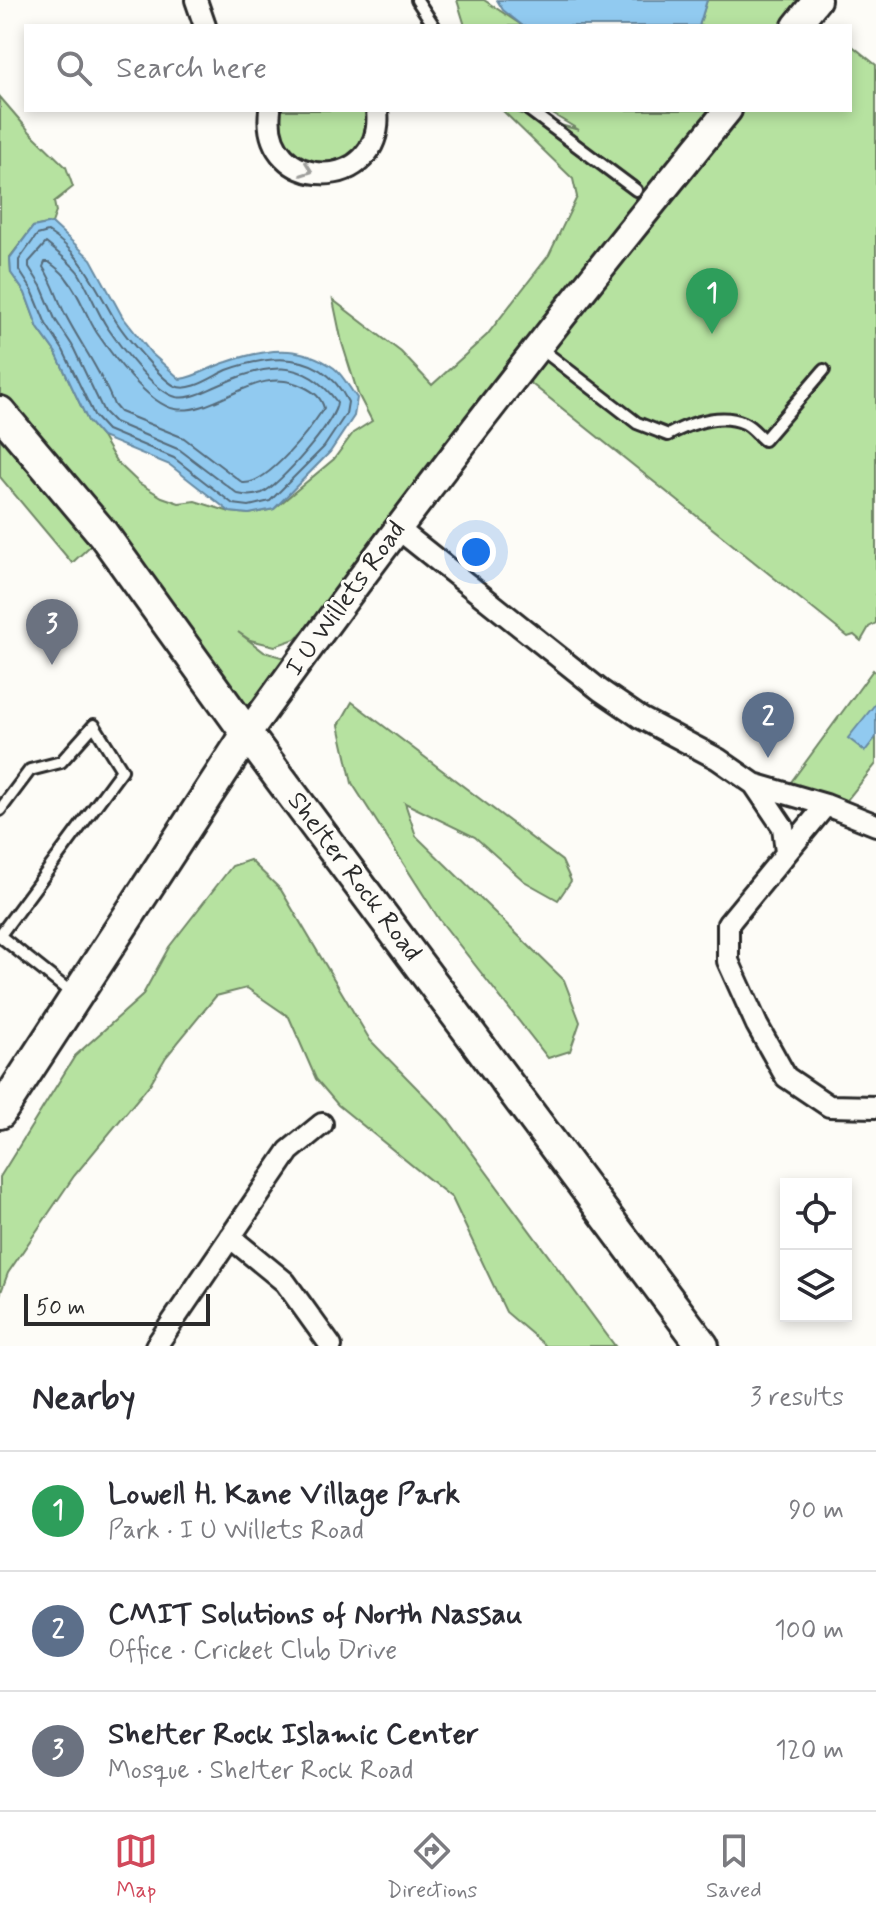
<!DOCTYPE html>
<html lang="en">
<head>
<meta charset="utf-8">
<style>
  body { margin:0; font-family:Mynerve,sans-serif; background:#f2f2f3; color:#2b2b33 }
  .controls { position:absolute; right:24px; bottom:24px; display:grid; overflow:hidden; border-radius:0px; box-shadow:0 4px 12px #0003 }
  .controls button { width:72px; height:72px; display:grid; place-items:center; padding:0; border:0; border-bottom:2px solid #e1e1e2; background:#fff; color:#2b2b33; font:40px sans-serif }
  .scale { position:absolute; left:24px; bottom:20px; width:186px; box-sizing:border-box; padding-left:8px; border:4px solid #2b2b2b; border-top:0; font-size:22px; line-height:28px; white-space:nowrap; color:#2b2b2b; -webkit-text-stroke:6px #fdfcf7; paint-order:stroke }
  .you { position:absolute; left:476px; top:552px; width:28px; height:28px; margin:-20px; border:6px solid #fff; border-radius:50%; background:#1a73e8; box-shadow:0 0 0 12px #1a73e833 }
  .badge { display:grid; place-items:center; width:52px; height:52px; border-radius:50%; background:#d1495b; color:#fff; font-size:26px; font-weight:700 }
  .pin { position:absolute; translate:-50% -66px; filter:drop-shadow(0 2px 4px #0008) }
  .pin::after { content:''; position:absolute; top:42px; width:28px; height:24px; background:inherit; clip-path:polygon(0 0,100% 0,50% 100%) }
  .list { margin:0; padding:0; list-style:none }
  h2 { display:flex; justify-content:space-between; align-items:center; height:104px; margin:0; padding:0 32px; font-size:34px }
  h2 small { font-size:26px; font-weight:400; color:#7c7c81 }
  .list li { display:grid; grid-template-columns:52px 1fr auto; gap:24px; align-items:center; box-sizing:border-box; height:120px; padding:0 32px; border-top:2px solid #e1e1e2 }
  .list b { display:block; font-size:30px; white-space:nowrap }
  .list p { margin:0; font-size:26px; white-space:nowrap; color:#7c7c81 }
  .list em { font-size:26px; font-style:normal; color:#7c7c81 }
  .icon { flex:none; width:44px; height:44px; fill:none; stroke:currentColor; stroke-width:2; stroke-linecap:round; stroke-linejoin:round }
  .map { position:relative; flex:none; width:876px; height:1346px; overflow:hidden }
  .search { position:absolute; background:#fff; box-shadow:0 4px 12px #0003; left:24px; right:24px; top:24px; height:88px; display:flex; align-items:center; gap:20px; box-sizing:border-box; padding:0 28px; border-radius:0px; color:#7c7c81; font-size:30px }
  .sheet { height:464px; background:#fff }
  nav { display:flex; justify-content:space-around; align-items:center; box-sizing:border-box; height:112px; border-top:2px solid #e1e1e2; background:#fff; font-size:22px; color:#7c7c81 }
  nav a { display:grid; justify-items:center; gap:4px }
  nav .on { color:#d1495b }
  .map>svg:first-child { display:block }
  .green { fill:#b6e2a0; stroke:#708666; stroke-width:2 }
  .water { fill:#91caf0; stroke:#688aa1; stroke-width:2 }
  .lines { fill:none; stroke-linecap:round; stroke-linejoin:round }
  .shore { stroke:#546b7a; stroke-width:2 }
  .service-casing { stroke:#2b2b2b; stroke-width:16 }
  .minor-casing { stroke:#2b2b2b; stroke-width:26 }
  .tertiary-casing { stroke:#2b2b2b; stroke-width:32 }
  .secondary-casing { stroke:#2b2b2b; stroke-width:36 }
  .service { stroke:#fdfcf7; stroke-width:10 }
  .minor { stroke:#fdfcf7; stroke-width:20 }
  .tertiary { stroke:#fdfcf7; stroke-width:26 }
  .secondary { stroke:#fdfcf7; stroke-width:30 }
  .oneway { stroke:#9e9e9b }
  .labels { text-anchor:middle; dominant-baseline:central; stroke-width:6; stroke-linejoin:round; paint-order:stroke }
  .street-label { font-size:26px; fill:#2b2b2b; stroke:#fdfcf7 }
</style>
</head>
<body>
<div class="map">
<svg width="876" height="1346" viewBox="0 0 876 1346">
  <rect width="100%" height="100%" fill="#fdfcf7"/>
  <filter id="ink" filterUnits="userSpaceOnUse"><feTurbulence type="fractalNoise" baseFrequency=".0125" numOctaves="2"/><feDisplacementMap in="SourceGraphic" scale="16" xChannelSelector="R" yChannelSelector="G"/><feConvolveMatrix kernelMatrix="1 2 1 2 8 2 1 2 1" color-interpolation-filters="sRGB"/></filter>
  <g filter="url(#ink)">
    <!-- green -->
    <path class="green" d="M 457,0 L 484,0 L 523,26 L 465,26 Z
      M 707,0 L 805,0 L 784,26 L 699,26 Z
      M 850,44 L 876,65 L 876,623 L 869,627 L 861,641 L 854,635 L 848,637 L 518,373 L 727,110 L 850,110 Z
      M 0,97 L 30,132 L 66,167 L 73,187 L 54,202 L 56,212 L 52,223 L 33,227 L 10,257 L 11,273 L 25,293 L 38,328 L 56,353 L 88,421 L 102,437 L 116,461 L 139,483 L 162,497 L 179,503 L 195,501 L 230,512 L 249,514 L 274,509 L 334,459 L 353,433 L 372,421 L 358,394 L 342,343 L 333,300 L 401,352 L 432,385 L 487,335 L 549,255 L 577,197 L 573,179 L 502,110 L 513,110 L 526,116 L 579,130 L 546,110 L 717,110 L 620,228 L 555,300 L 531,339 L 338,596 L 295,639 L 275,646 L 250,640 L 238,632 L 264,652 L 292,660 L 247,734 L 103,534 L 72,563 L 0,477 Z
      M 270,110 L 377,110 L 353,166 L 288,162 Z
      M 873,670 L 876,673 L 876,764 L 839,810 L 783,793 Z
      M 352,702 L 562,861 L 571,881 L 558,900 L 524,881 L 475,837 L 405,803 L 416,836 L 564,980 L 580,1022 L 570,1051 L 548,1058 L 439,919 L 352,783 L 339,725 Z
      M 250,860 L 281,890 L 370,1040 L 448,1120 L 615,1346 L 546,1346 L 506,1312 L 452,1198 L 338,1105 L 316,1079 L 289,1017 L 247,988 L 216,996 L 166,1057 L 150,1084 L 74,1176 L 8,1273 L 0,1295 L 0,1177 L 75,1056 L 142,996 L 169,947 L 232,866 Z"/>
    <!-- water -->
    <path class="water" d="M 497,0 L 707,0 L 699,26 L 523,26 L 503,10 Z
      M 52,223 L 91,259 L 122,316 L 151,353 L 180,379 C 197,377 210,367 227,362 C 265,349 299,343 334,368 C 343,375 350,389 357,398 L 354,416 L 330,452 L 274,509 L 249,514 L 230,512 L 170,465 L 102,437 L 88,421 L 56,353 L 38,328 L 25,293 L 11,273 L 10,258 L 33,227 Z
      M 876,703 L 876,737 L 865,751 L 848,738 Z"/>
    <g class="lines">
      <!-- shore -->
      <path class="shore" d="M 48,232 C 81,252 95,286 114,318 C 123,333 136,348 148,361 C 156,370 165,381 175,386 C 191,393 213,376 227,370 C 274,353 323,351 348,402 L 346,414 L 324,447 L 270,501 L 249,506 L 233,504 L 174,458 L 107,430 L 95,417 L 63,350 L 46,324 L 32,290 L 19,270 L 19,260 L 37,235 Z
        M 46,243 C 56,251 70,262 78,272 C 89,289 96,310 107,327 C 120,346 153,391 176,397 C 190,400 205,391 217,386 C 265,364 303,356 337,402 C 337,420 279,486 262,493 C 254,496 246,496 238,494 L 180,450 L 114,422 L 104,412 L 72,345 L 55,319 L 41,286 L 29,267 L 29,262 Z
        M 45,262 L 49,262 C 55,267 63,272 67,279 C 80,295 86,316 97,333 C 112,355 148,404 175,409 C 217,416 258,362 304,387 C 314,392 321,397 324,408 C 310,429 268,485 243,483 L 184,438 L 120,412 L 114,405 C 101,371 81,345 65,314 C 57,298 53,282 43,267 Z"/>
      <defs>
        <path id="service" d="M 417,0 L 434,26
          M 529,110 L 636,190
          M 540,348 L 637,423 L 668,435 C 689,424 720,412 744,423 C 751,426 758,435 764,440 L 824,370
          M 0,810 L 30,770 L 61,762 L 94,725 L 122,770 L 0,935
          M 0,936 L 74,995"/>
        <path id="minor" d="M 196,0 L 205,26
          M 270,110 C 260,194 386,195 377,110
          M 397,528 L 600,690 L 641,718 L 718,759 L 754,784 L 826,805 L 876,825
          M 754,784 L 783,827 L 786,852
          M 826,805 L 728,924 L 728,961 L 757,1025 L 786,1077 L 829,1106 L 876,1107
          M 230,1237 L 285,1282 L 331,1346
          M 156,1346 L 289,1151 L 322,1124"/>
        <path id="tertiary" d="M 796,26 L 817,0
          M 247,734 C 400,520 562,313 728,110"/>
        <path id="secondary" d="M 0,412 L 103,534 L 247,734 L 703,1346
          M 0,1113 L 247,734"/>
      </defs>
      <!-- service casing -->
      <use href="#service" class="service-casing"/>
      <!-- minor casing -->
      <use href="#minor" class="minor-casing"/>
      <!-- tertiary casing -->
      <use href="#tertiary" class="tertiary-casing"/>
      <!-- secondary casing -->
      <use href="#secondary" class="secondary-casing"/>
      <!-- service -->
      <use href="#service" class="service"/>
      <!-- minor -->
      <use href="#minor" class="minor"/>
      <!-- tertiary -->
      <use href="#tertiary" class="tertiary"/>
      <!-- secondary -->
      <use href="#secondary" class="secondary"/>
    </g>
    <!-- one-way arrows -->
    <defs><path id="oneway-chevron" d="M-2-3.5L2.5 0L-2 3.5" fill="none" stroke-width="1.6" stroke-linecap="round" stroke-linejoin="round" transform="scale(2)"/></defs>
    <use class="oneway" href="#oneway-chevron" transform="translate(307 170) rotate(20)"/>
  </g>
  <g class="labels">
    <!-- street labels -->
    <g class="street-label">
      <text transform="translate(346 599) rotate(-54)">I U Willets Road</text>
      <text transform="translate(354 877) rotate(53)">Shelter Rock Road</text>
    </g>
  </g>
</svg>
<div class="controls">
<button><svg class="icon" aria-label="locate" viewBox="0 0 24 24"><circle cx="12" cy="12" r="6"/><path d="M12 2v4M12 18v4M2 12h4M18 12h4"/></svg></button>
<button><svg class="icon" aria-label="layers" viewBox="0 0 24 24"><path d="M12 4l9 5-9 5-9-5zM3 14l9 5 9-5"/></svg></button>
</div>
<div class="scale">50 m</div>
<div class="you"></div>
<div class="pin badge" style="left:712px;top:334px;background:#2e9e5b">1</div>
<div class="pin badge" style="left:768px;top:758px;background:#5c6f8a">2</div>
<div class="pin badge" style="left:52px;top:665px;background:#6b7280">3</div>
<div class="search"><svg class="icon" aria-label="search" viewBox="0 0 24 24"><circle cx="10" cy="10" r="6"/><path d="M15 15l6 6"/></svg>Search here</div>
</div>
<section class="sheet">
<h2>Nearby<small>3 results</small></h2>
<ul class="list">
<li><span class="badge" style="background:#2e9e5b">1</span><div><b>Lowell H. Kane Village Park</b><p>Park · I U Willets Road</p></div><em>90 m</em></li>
<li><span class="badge" style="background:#5c6f8a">2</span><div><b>CMIT Solutions of North Nassau</b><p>Office · Cricket Club Drive</p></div><em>100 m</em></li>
<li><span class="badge" style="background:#6b7280">3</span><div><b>Shelter Rock Islamic Center</b><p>Mosque · Shelter Rock Road</p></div><em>120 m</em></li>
</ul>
</section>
<nav>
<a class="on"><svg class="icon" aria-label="map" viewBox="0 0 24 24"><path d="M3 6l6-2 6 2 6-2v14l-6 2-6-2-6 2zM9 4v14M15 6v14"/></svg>Map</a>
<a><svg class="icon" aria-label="directions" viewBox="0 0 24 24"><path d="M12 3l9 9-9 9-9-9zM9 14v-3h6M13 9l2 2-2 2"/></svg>Directions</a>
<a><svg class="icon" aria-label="saved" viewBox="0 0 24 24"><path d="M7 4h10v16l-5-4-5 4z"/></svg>Saved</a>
</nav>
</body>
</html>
